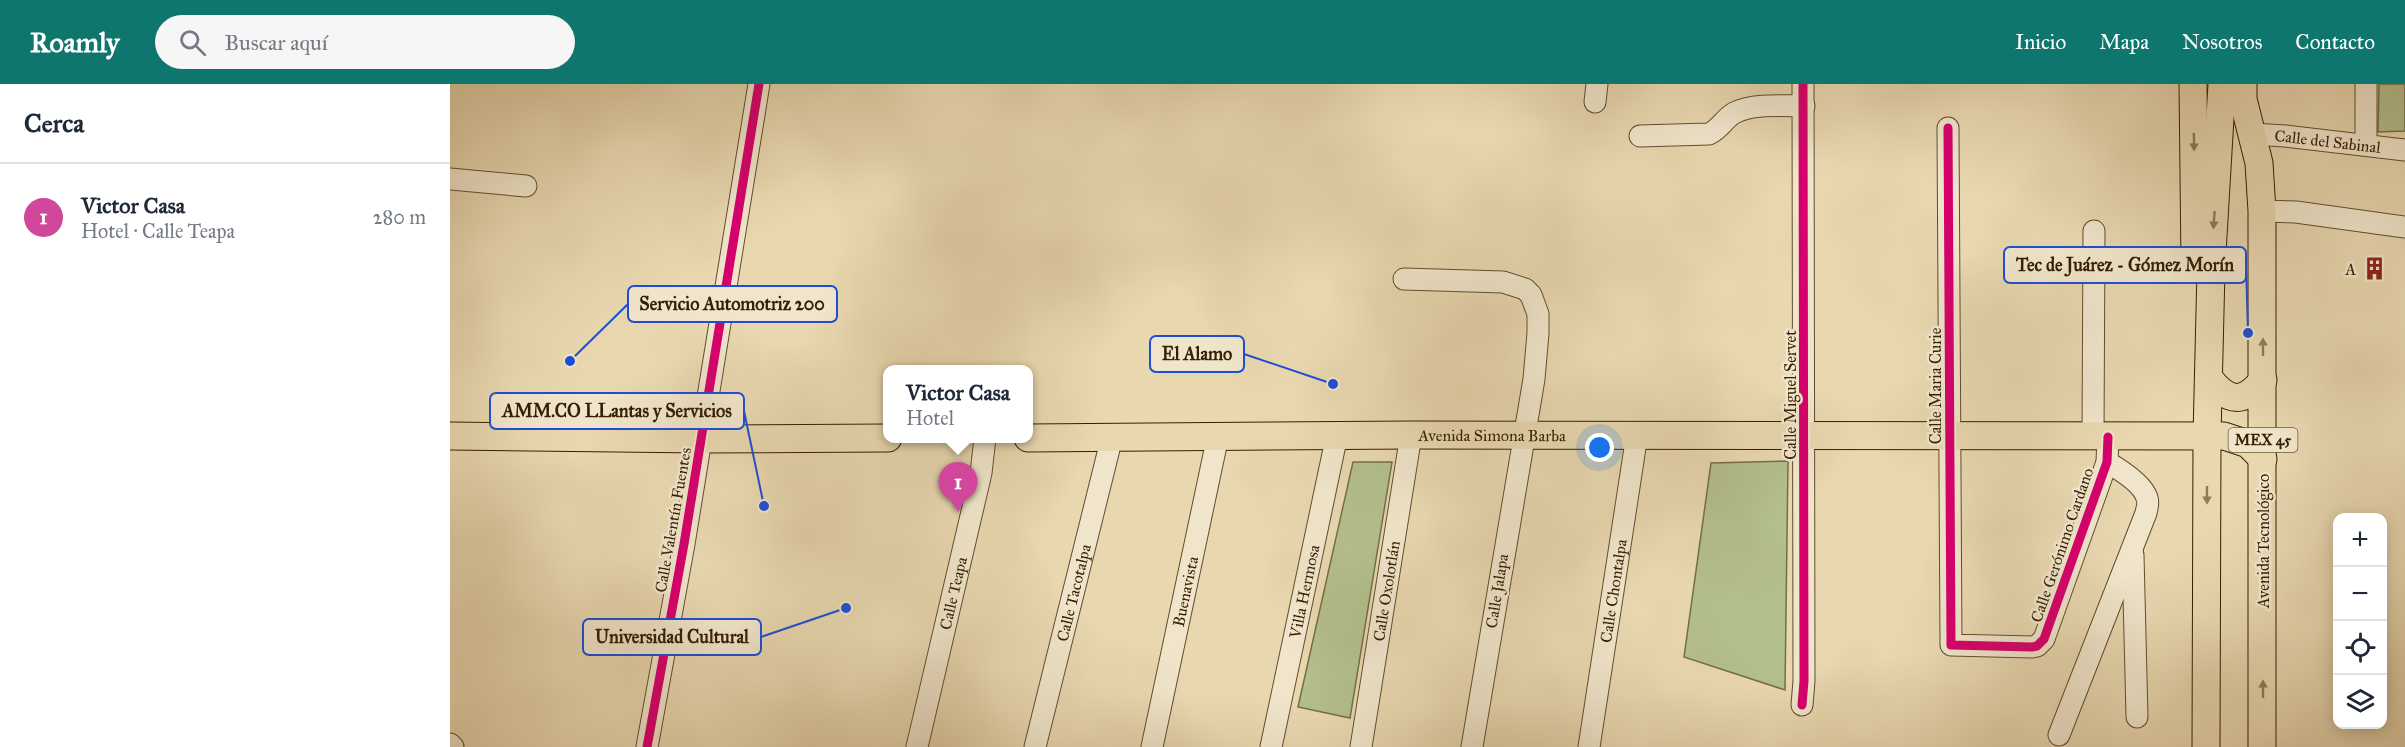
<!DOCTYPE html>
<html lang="es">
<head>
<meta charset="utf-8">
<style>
  body { margin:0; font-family:"IM FELL Great Primer",serif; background:#f6f6f7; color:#1f2937 }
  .controls { position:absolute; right:18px; bottom:18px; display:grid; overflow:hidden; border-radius:12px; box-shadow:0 3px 15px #0003 }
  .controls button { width:54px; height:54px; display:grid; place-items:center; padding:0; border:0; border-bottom:2px solid #e0e1e3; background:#fff; color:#1f2937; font:30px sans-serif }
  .you { position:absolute; left:1150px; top:364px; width:21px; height:21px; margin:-15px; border:4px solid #fff; border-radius:50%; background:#1a73e8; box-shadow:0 0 0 9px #1a73e833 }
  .badge { display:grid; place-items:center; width:39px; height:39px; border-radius:50%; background:#0f766e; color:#fff; font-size:20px; font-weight:700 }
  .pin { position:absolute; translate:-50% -50px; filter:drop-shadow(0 2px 3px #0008) }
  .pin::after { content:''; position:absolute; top:32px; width:21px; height:18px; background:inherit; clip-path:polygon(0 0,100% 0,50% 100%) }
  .popup { position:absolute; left:433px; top:281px; width:150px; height:78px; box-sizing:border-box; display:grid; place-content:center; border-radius:12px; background:#fff; filter:drop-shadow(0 2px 4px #0005); font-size:20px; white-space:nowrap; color:#747a83 }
  .popup b { font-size:22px; color:#1f2937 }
  .popup::after { content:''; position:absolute; left:50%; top:100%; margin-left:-12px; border:12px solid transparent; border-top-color:#fff }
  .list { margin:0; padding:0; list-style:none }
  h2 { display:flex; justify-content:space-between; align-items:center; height:78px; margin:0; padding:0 24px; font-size:26px }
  h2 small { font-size:20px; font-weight:400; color:#747a83 }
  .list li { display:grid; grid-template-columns:39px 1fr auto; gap:18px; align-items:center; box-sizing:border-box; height:108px; padding:0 24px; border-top:2px solid #e0e1e3 }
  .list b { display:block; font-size:22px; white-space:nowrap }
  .list p { margin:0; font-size:20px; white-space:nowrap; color:#747a83 }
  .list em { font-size:20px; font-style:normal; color:#747a83 }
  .icon { flex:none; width:33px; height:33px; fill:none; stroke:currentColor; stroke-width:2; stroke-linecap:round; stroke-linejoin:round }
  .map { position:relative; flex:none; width:1955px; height:663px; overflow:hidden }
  header { display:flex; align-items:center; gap:36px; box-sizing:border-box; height:84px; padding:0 30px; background:#0f766e; color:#fff }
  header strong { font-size:28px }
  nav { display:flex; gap:33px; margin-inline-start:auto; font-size:21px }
  .search { width:420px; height:54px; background:#f6f6f7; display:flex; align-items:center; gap:15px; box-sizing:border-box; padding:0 21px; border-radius:33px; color:#747a83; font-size:22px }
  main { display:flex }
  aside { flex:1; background:#fff }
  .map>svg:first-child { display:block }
  .green { fill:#b3bf8c; stroke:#746f47; stroke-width:1.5 }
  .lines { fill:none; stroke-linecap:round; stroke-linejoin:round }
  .minor-casing { stroke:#614d2d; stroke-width:23 }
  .major-casing { stroke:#341f02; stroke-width:29 }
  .minor { stroke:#f0e5cb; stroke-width:21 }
  .major { stroke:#e8d7af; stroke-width:27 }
  .cycleway-casing { stroke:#f0e5cb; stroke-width:13 }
  .cycleway { stroke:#d6006c; stroke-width:9 }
  .oneway { fill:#8e7b58 }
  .labels { text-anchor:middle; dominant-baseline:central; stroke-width:5; stroke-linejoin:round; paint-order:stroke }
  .shield { fill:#f0e5cb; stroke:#6c5a3e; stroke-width:1.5 }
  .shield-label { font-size:15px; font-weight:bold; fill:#341f02 }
  .street-label { font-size:16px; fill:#341f02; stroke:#f0e5cb }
  .poi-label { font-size:16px; fill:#341f02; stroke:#f0e5cb; text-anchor:end }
  .leader { fill:none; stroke:#1d4ed8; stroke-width:2 }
  .callout-dot { fill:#1d4ed8; stroke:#f0e5cb; stroke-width:2 }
  .callout { fill:#f0e5cb; stroke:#1d4ed8; stroke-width:2 }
  .callout-label { font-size:18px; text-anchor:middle; font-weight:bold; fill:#341f02 }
</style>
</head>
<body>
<header>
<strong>Roamly</strong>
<div class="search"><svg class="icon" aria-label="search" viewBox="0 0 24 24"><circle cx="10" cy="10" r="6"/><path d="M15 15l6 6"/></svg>Buscar aquí</div>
<nav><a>Inicio</a><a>Mapa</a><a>Nosotros</a><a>Contacto</a></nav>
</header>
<main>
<aside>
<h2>Cerca<small></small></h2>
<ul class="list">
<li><span class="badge" style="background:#d1479c">1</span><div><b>Victor Casa</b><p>Hotel · Calle Teapa</p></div><em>280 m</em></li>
</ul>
</aside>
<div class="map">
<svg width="1955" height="663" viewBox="0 0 1955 663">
  <rect width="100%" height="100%" fill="#e8d7af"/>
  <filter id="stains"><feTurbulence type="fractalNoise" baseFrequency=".00333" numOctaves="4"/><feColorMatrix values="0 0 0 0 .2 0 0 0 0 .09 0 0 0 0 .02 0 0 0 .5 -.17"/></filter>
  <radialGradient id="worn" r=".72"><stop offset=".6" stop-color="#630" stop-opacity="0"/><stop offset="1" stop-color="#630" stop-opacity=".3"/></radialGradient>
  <!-- green -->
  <path class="green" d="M 1929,0 L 1955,0 L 1955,47 L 1928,48 Z
    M 1338,377 L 1335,606 L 1234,573 L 1261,379 Z
    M 903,378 L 942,378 L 900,634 L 848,623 Z"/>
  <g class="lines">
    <defs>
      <g id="minor">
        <path d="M 1145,18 L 1147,0"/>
        <path d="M 1498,44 L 1501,561 L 1582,563 L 1587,562 L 1594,555 L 1657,378 L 1658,353"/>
        <path id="s1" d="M 1802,50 L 1835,52 L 1955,66"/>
        <path d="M 1190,52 L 1259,50 C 1270,45 1274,35 1284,29 C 1304,19 1333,22 1354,22"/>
        <path d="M 1916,61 L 1916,0"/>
        <path d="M 0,95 L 76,102"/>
        <path d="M 1812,127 L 1846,128 L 1955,143"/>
        <path d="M 954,195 L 1053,198 L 1075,205 L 1081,211 L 1088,230 L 1088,249 L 1084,295 L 1022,663"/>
        <path d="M 1643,353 L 1644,147"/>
        <path d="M 1683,471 L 1687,633"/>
        <path d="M 1352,621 L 1354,597 L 1353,0"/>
        <path d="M 1609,651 L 1696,429 C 1697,424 1699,419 1697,414 C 1693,400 1669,385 1657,378"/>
        <path d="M 0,660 L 3,663"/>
        <path d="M 197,663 L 234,460 L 309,0"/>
        <path id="s2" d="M 467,663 L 531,389 L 535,354"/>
        <path id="s3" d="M 585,663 L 662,353"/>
        <path id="s4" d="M 702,663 L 768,352"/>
        <path id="s5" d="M 821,663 L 887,351"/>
        <path id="s6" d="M 911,663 L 961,351"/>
        <path id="s7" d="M 1139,663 L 1187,351"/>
      </g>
      <g id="major">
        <path d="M 1743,0 L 1745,181"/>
        <path d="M 1793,0 L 1793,15 L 1809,79 L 1812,127 L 1812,663"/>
        <path d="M 1759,294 C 1778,319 1794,320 1813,296"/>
        <path d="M 0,352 L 252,355 L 438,354"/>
        <path id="s8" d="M 578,354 L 961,351 L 1774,352 L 1798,360 L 1813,375"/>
        <path d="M 1756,663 L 1757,352 L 1761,186 L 1772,0"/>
      </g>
    </defs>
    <!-- minor casing -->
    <use href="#minor" class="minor-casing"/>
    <!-- major casing -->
    <use href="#major" class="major-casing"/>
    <!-- minor -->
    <use href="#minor" class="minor"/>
    <!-- major -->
    <use href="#major" class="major"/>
    <defs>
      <path id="cycleway" d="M 1498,44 L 1501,561 L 1582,563 L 1587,562 L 1594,555 L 1657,378 L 1658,353
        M 1352,621 L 1354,597 L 1353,0
        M 197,663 L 234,460 L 309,0"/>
    </defs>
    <!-- cycleway casing -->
    <use href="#cycleway" class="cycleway-casing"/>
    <!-- cycleway -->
    <use href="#cycleway" class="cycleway"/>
  </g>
  <!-- one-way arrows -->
  <defs><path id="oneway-solid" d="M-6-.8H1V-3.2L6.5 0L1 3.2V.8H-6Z" transform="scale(1.5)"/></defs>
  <g class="oneway">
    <use href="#oneway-solid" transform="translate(1744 58) rotate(89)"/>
    <use href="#oneway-solid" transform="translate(1764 136) rotate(94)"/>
    <use href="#oneway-solid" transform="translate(1813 263) rotate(-90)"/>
    <use href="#oneway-solid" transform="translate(1757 411) rotate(90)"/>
    <use href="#oneway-solid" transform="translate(1813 605) rotate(-90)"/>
  </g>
  <!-- icons -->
  <defs>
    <symbol id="building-bare" viewBox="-9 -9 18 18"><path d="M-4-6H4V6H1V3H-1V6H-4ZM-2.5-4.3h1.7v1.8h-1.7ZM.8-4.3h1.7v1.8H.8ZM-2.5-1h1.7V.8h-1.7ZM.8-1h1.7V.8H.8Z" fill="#8f2418" stroke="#f0e5cb" stroke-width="2.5" paint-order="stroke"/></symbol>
  </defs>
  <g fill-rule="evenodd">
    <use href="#building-bare" x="1908" y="168" width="33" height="33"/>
  </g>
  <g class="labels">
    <!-- shield labels -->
    <rect class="shield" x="1778.5" y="344" width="69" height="24" rx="4.5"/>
    <g class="shield-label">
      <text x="1813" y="356">MEX 45</text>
    </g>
    <!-- street labels -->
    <g class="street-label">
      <text stroke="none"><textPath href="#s1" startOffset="76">Calle del Sabinal</textPath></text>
      <text transform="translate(1485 302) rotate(-90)">Calle Maria Curie</text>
      <text transform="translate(1340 311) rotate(-90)">Calle Miguel Servet</text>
      <text stroke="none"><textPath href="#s8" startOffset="464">Avenida Simona Barba</textPath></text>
      <text transform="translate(223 436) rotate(-80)">Calle Valentín Fuentes</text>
      <text transform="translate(1813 457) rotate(-90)">Avenida Tecnológico</text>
      <text transform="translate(1612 461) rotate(-71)">Calle Gerónimo Cardano</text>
      <text stroke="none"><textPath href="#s5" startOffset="159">Villa Hermosa</textPath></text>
      <text stroke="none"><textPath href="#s6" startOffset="158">Calle Oxolotlán</textPath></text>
      <text transform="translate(1047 507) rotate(-81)">Calle Jalapa</text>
      <text stroke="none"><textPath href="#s7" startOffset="158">Calle Chontalpa</textPath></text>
      <text stroke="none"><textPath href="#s3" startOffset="159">Calle Tacotalpa</textPath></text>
      <text stroke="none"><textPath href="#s4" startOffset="159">Buenavista</textPath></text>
      <text stroke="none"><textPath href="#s2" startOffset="158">Calle Teapa</textPath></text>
    </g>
    <!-- poi labels -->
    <g class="poi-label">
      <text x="1906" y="185">A</text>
    </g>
  </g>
  <!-- callouts -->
  <path class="leader" d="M1798 249L1796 181M120 277L178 220M883 300L794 270M314 422L294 327M396 524L311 553"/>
  <g class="callout-dot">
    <circle cx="1798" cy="249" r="6"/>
    <circle cx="120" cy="277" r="6"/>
    <circle cx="883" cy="300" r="6"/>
    <circle cx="314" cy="422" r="6"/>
    <circle cx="396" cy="524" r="6"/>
  </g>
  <g class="callout">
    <rect x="1554" y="163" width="242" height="36" rx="6"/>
    <rect x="178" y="202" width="209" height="36" rx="6"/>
    <rect x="700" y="252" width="94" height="36" rx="6"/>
    <rect x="40" y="309" width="254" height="36" rx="6"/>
    <rect x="133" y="535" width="178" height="36" rx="6"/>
  </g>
  <g class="callout-label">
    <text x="1675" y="187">Tec de Juárez - Gómez Morín</text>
    <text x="282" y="226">Servicio Automotriz 200</text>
    <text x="747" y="276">El Alamo</text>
    <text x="167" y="333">AMM.CO LLantas y Servicios</text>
    <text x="222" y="559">Universidad Cultural</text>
  </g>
  <rect width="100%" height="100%" filter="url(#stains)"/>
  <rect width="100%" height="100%" fill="url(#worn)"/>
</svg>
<div class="controls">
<button>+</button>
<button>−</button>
<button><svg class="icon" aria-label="locate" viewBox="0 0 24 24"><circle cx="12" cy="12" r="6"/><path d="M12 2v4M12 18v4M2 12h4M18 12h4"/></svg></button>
<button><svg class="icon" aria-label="layers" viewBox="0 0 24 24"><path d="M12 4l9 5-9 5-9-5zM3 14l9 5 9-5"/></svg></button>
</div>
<div class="you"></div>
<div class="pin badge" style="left:508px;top:428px;background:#d1479c">1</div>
<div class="popup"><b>Victor Casa</b>Hotel</div>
</div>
</main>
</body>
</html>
